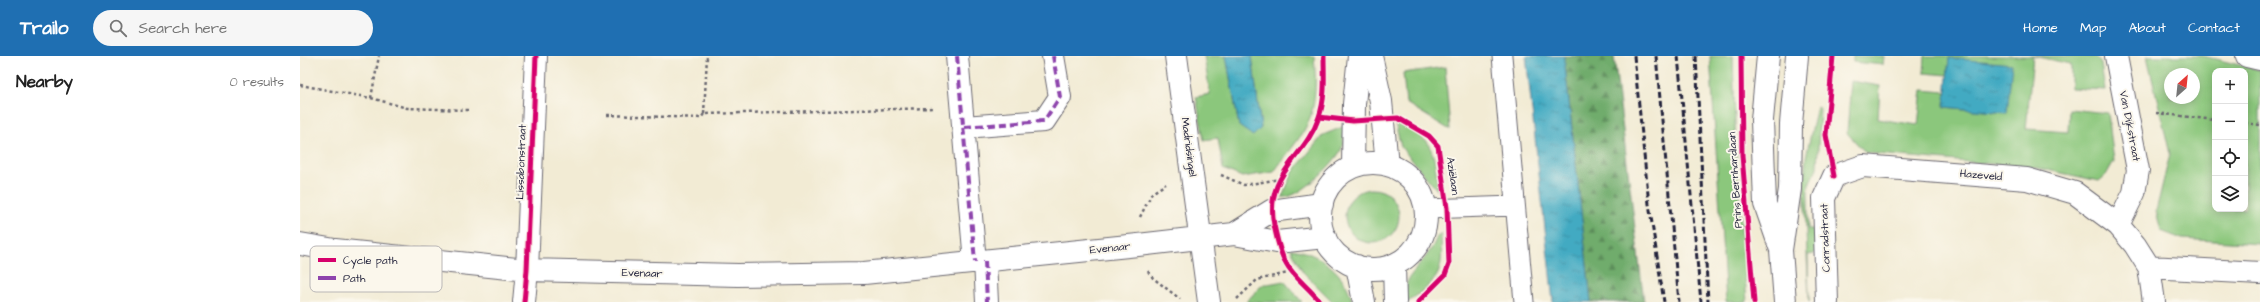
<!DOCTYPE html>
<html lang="en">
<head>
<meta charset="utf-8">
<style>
  body { margin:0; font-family:"Architects Daughter",sans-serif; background:#f6f6f6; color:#222 }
  .controls { position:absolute; right:12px; top:12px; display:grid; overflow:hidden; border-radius:8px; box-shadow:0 2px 10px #0003 }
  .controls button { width:36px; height:36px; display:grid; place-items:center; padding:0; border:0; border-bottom:1px solid #e0e0e0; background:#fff; color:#222; font:20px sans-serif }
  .compass { position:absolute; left:1864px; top:12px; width:36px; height:36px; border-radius:50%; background:#fff; box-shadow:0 2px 10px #0003; rotate:27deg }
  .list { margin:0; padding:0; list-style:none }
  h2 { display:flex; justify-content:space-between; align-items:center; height:52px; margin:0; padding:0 16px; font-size:17px }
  h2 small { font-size:13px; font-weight:400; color:#767676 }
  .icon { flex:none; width:22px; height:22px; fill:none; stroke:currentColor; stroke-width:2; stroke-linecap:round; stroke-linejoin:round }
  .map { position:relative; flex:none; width:1960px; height:246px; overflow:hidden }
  header { display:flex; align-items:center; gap:24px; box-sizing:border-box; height:56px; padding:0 20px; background:#1f6fb2; color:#fff }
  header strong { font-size:19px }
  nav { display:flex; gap:22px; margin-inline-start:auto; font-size:14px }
  .search { width:280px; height:36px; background:#f6f6f6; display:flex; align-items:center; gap:10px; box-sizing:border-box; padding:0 14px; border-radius:22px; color:#767676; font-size:15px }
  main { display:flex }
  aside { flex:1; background:#fff }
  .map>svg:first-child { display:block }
  .green { fill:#8bc77c; stroke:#56745c; fill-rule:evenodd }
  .forest { fill:url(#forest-firs); stroke:#496754 }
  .water { fill:url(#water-ripples); stroke:#32667e }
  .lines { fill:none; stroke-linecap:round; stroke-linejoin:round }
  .lane-casing { stroke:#6b6871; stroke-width:21 }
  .street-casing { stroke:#6b6871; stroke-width:24 }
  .secondary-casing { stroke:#6b6871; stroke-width:24 }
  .path { stroke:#6b6871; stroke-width:2.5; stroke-dasharray:3 3; stroke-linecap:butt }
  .lane { stroke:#fff; stroke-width:19 }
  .street { stroke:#fff; stroke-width:22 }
  .secondary { stroke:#fff; stroke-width:22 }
  .rail { stroke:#22223b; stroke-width:3; stroke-dasharray:6 3; stroke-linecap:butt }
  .quiet { stroke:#8e44ad; stroke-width:4; stroke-dasharray:8 4; stroke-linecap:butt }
  .cycleway-casing { stroke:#fbf7ec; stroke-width:8 }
  .cycleway { stroke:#d6006c; stroke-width:5 }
  .labels { text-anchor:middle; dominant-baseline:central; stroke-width:4; stroke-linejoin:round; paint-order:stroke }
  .street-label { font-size:11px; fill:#22223b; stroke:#fbf7ec }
  .key { fill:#fbf7ec; stroke:#bab7b7; stroke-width:1 }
  .key-label { font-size:11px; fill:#22223b }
</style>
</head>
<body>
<header>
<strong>Trailo</strong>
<div class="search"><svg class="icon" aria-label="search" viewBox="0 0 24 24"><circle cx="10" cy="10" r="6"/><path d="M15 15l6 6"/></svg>Search here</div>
<nav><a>Home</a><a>Map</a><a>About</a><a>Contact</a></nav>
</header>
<main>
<aside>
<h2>Nearby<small>0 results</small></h2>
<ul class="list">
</ul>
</aside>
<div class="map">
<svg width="1960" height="246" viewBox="0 0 1960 246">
  <defs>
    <pattern id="forest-firs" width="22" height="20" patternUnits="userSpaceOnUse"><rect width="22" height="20" fill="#70ac6c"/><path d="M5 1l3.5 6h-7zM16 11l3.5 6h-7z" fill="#5c8c5a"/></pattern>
    <pattern id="water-ripples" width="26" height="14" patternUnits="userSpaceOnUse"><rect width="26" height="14" fill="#42aac2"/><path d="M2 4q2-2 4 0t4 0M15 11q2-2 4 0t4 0" fill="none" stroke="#378a9f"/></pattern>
  </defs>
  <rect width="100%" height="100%" fill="#fbf7ec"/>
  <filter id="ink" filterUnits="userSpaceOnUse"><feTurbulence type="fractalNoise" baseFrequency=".025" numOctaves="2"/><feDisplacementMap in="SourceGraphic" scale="8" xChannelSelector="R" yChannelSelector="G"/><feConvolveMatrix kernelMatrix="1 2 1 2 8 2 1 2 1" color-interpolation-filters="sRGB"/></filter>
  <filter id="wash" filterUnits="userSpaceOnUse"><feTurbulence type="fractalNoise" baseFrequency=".012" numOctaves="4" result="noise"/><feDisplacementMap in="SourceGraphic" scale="16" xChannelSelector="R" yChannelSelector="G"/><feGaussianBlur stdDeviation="0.9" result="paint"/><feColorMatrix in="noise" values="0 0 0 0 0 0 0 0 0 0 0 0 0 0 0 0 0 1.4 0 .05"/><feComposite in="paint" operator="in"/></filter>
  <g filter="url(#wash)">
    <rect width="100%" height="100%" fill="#f2ebd4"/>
    <!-- green -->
    <path class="green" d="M 904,0 L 926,0 L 939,70 L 961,72 L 952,0 L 1014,0 C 1016,22 1017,50 1006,71 C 998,86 984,101 974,116 L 942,121 L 923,113 L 918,82 L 904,84 L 896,41 L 910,38 Z
      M 1410,0 L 1433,0 L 1436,100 L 1447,246 L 1426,246 Z
      M 1553,0 L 1584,0 L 1583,9 L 1553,6 Z
      M 1625,0 L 1795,0 L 1801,8 L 1805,34 L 1771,32 L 1771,8 L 1733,0 L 1726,73 L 1768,76 L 1769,53 L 1808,57 L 1814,105 L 1806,119 L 1799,125 L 1738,112 L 1566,97 L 1547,77 L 1551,25 L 1580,30 L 1578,63 L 1618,69 L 1622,34 L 1645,36 L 1644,51 L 1707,57 L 1649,2 L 1648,19 L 1624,17 Z
      M 1847,0 L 1903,0 L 1960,14 L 1960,188 L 1882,183 L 1861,175 L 1856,155 L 1870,98 ZM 1915,15 L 1945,15 L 1945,153 L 1915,153 ZM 1870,18 L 1894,18 L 1894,42 L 1870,42 Z
      M 1145,11 L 1150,74 L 1106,47 L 1103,17 Z
      M 1517,50 L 1520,52 L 1517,112 L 1510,126 L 1508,135 L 1508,173 L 1514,173 L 1517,195 L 1514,198 L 1508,199 L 1509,246 L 1504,126 L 1506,101 Z
      M 1095,67 C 1136,82 1134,97 1138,135 L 1101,91 Z
      M 1045,70 C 1044,79 1044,87 1041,94 C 1034,108 998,144 982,141 L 993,116 L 1023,79 Z
      M1045 160a27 27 0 1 1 54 0a27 27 0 1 1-54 0Z
      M 1141,178 C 1143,219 1141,221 1108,246 L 1104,245 C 1104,219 1117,215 1129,196 C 1133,191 1135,185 1138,179 Z
      M 991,193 C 1018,196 1047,217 1052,246 L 1033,246 L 1003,216 Z
      M 984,225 L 1002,246 L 946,246 L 962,229 Z"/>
    <!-- forest -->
    <path class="forest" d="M 1264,0 L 1314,0 L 1344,246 L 1291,246 Z"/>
    <!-- water -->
    <path class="water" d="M 926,0 L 952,0 L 961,72 L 953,80 L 939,70 Z
      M 1226,0 L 1264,0 L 1291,246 L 1253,246 Z
      M 1649,2 L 1712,8 L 1707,57 L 1644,51 Z"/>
  </g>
  <g filter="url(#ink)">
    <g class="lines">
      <defs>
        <path id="lane" d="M 1202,0 L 1224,246
          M 1126,153 L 1215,150"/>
        <path id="street" d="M 657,0 L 675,206
          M 876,0 L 909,246
          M 1816,0 L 1838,114 L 1834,137 L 1818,169 L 1835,189 L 1849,211 L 1854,246
          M 1947,0 L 1960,3
          M 664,71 L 744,65 L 760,41 L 753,0
          M 934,178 L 971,155 L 1022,148
          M 0,188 L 35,194 L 227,214 L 438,219 L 564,217 L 838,189 L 934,178 L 977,186 L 1025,181
          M 685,205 L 687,246
          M 1849,211 L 1960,217
          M 224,246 L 227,214 L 236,0
          M 1527,246 L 1524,142 L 1534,120 L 1563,110 L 1727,123 L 1775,137 L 1818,169"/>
        <path id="secondary" d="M 1071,0 L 1081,45 L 1087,109
          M 1468,0 L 1462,64 L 1465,148 L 1480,191
          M1020 160a53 53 0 1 1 106 0a53 53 0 1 1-106 0Z
          M 1053,111 L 1054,48 L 1059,0
          M 1094,209 L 1095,246
          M 1057,210 L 1064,246
          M 1485,246 L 1481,194 L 1490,133 L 1491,68 L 1497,0"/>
      </defs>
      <!-- lane casing -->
      <use href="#lane" class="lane-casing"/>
      <!-- street casing -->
      <use href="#street" class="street-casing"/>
      <!-- secondary casing -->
      <use href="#secondary" class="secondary-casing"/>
      <!-- path -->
      <path class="path" d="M 0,29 L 71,42 L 79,0
        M 71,42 L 107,52 L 168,54
        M 1856,57 L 1915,64
        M 404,58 L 407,0
        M 307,59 L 401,62 L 404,58 L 634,52
        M 1945,67 L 1960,69
        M 921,119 L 944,129 L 980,123
        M 840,161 L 852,137 L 866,128
        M 848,215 L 853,222 L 880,243
        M 937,243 L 957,224 L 992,216"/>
      <!-- lane -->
      <use href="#lane" class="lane"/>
      <!-- street -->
      <use href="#street" class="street"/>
      <!-- secondary -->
      <use href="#secondary" class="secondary"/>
      <!-- rail -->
      <path class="rail" d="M 1334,0 L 1349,148 L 1364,246
        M 1356,0 L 1379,246
        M 1378,0 L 1401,246
        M 1396,0 L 1408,246"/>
      <!-- quiet -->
      <path class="quiet" d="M 657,0 L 675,206
        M 664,71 L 744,65 L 760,41 L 753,0
        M 685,205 L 687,246"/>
      <defs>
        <path id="cycleway" d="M 1441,0 L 1442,99 L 1454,246
          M 1533,0 L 1526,79 L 1534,120
          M 1019,61 L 1053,65 L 1098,62 L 1129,80 L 1138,90 L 1147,152 L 1149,208 L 1145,219 L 1118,246
          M 224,246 L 227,214 L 236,0
          M 1020,246 C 1010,232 994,222 986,207 C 979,196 977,182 974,169 C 964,117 1005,103 1019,61 C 1026,41 1024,21 1024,0"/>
      </defs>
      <!-- cycleway casing -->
      <use href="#cycleway" class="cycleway-casing"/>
      <!-- cycleway -->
      <use href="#cycleway" class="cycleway"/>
    </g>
  </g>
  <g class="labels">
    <!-- street labels -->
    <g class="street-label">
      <text transform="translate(1830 70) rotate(79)">Van Dijkstraat</text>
      <text transform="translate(889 91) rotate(82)">Madridsingel</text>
      <text transform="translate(221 106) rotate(-88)">Lissabonstraat</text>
      <text transform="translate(1681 119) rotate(5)">Hazeveld</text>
      <text transform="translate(1153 120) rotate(82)">Aziëlaan</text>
      <text transform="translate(1435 124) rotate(-94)">Prins Bernhardlaan</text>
      <text transform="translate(1525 182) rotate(-92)">Conradstraat</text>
      <text transform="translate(810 192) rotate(-6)">Evenaar</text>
      <text transform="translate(342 217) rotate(2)">Evenaar</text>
    </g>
  </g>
  <!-- legend -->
  <rect x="10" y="190" width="132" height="46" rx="6" class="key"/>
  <rect x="18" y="202" width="18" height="4" fill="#d6006c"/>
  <rect x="18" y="220" width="18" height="4" fill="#8e44ad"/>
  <g class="key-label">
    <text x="43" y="208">Cycle path</text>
    <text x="43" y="226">Path</text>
  </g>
</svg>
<div class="controls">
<button>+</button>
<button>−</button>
<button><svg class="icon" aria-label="locate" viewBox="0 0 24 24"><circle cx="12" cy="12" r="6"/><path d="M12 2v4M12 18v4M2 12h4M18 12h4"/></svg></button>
<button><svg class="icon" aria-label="layers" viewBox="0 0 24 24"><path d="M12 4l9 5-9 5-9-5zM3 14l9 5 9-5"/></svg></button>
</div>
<svg class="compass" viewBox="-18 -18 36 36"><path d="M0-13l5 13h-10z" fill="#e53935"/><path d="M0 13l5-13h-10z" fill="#767676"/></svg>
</div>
</main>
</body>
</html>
